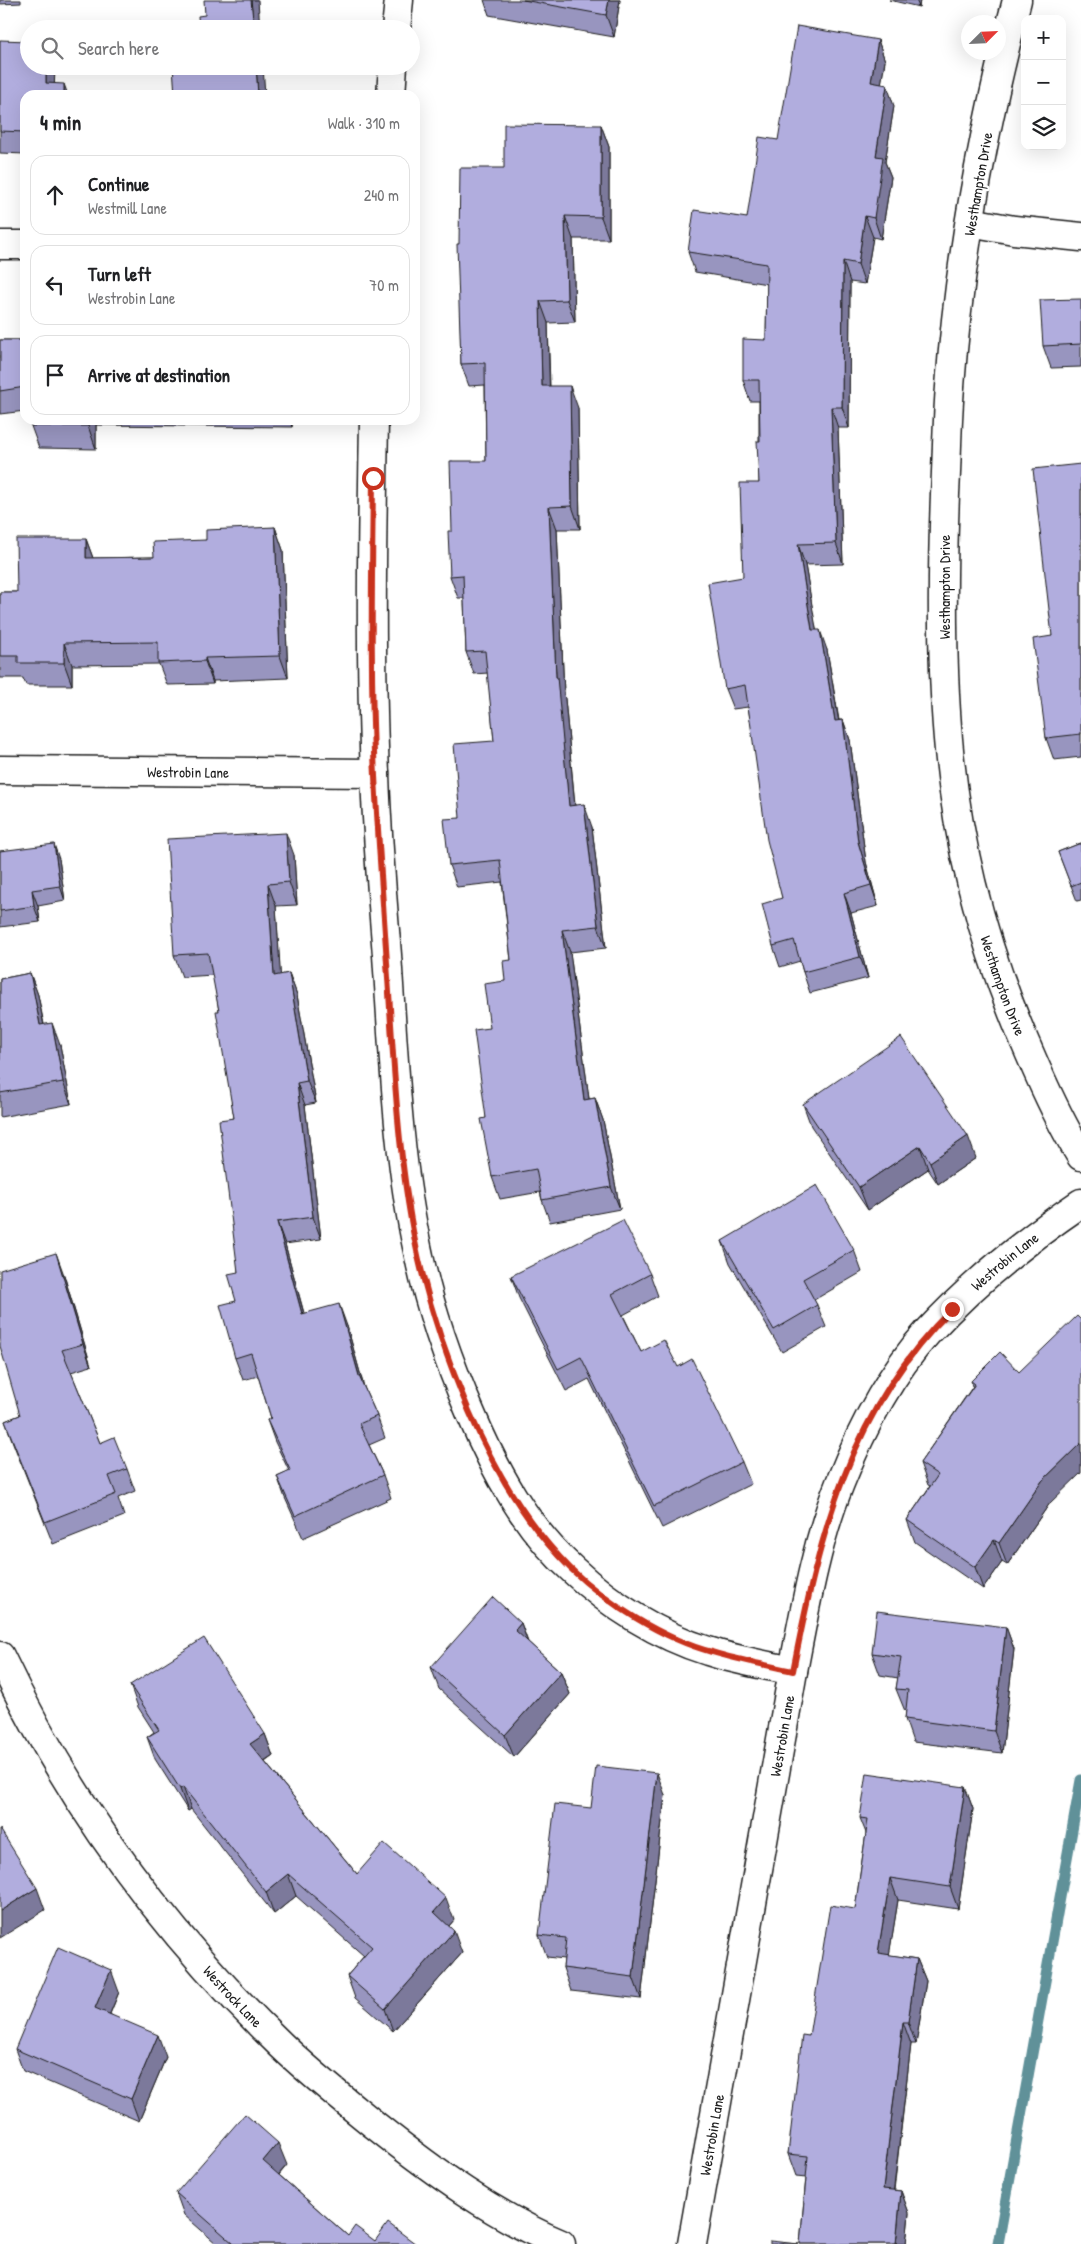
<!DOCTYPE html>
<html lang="en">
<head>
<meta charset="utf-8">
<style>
  body { margin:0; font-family:"Patrick Hand",sans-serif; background:#f6f6f6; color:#202124 }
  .controls { position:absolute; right:15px; top:15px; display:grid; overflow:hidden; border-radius:10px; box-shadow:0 5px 20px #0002 }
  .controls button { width:45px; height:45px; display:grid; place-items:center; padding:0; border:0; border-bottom:1px solid #e0e0e0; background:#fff; color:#202124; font:25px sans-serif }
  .compass { position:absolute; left:961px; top:15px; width:45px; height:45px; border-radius:50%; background:#fff; box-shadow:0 5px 20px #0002; rotate:66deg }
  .stop { position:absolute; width:15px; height:15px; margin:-11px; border:4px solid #c8321e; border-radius:50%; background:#fff }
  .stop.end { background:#c8321e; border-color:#fff; box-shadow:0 1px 5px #0008 }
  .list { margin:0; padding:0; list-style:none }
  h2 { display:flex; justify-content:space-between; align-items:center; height:65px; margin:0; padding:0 20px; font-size:21px }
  h2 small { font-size:16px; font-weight:400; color:#757577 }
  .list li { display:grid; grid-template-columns:32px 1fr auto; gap:15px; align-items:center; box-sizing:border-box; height:80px; margin:0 10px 10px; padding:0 10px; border:1px solid #e0e0e0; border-radius:15px }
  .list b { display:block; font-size:19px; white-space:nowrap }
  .list p { margin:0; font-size:16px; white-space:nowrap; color:#757577 }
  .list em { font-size:16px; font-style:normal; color:#757577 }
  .icon { flex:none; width:28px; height:28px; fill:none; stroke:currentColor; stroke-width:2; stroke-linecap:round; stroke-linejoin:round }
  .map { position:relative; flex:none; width:1081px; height:2244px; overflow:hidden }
  .search { position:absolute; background:#fff; box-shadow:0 5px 20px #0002; left:20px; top:20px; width:400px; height:55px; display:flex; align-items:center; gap:12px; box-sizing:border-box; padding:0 18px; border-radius:28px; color:#757577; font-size:19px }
  .panel { position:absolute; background:#fff; box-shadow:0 5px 20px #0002; left:20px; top:90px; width:400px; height:335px; border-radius:15px }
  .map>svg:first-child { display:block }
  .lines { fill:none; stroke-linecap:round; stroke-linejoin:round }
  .stream { stroke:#619199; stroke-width:11 }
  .minor-casing { stroke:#1c1c1c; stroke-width:31 }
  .minor { stroke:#fff; stroke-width:28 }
  .wall { fill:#9895bf; stroke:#1c1c1c }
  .shaded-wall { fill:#7c799b; stroke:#1c1c1c }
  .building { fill:#b1adde; stroke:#1c1c1c }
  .route { stroke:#c8321e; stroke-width:6 }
  .labels { text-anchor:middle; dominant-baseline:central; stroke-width:4.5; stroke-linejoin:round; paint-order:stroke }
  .street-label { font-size:15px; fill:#1c1c1c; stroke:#fff }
</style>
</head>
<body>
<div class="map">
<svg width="1081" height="2244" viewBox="0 0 1081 2244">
  <rect width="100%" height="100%" fill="#fff"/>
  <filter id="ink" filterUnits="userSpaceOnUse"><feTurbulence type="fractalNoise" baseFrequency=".02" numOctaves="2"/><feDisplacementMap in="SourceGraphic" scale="10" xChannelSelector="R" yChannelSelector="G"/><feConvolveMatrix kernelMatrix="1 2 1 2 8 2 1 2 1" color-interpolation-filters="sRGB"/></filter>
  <g filter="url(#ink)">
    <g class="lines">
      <!-- stream -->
      <path class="stream" d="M 998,2244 L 1081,1780"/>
      <defs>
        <g id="minor">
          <path id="s1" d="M 1017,0 C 984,126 959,257 950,387 C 947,423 947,459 945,494 C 942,575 941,658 948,739 C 957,847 986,955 1030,1054 C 1045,1089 1061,1124 1081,1156"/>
          <path d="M 396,29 L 399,0"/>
          <path d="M 391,95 L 393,66"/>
          <path d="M 970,222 L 1014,230 L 1081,237"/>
          <path d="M 0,245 L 25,245"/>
          <path d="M 374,420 C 372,538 370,656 375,774 C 377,834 382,895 387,955 C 394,1055 397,1158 419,1256 C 430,1311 449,1363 471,1414 C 495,1471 526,1528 573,1570 C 610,1605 659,1636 708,1651 C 735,1660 765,1665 793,1671"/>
          <path id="s2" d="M 0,770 L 375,773"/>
          <path id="s3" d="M 0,1656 C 69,1802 165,1933 281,2045 C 311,2074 344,2100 376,2126 C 434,2172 493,2215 561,2244"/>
          <path id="s4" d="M 692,2244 L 793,1671 C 805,1608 816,1543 840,1483 C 861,1430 889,1375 927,1333 C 973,1283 1025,1241 1081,1203"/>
        </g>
      </defs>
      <!-- minor casing -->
      <use href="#minor" class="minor-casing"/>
      <!-- minor -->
      <use href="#minor" class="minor"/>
    </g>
    <!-- wall -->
    <path class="wall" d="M 0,0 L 21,0 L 21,3 L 0,4 Z
      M 484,0 L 620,0 L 614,37 L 489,15 Z
      M 889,0 L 920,0 L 919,7 Z
      M 0,40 L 25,95 L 25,154 L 0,153 Z
      M 878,40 L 885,61 L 881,84 L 894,106 L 885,162 L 891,177 L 881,239 L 873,237 L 865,284 L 850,282 L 849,428 L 838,428 L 843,564 L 805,565 L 816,630 L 827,650 L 839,720 L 843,720 L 850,740 L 866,862 L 878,906 L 851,913 L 868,978 L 810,993 L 803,972 L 800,961 L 780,967 L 773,946 L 782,898 L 748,707 L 733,709 L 725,689 L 743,577 L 759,483 L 759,401 L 750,401 L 743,380 L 766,340 L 767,284 L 695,272 L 688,252 L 747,218 L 778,140 Z
      M 601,125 L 609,147 L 609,239 L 573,239 L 575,322 L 548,323 L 550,386 L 578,408 L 580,529 L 557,529 L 564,694 L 565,699 L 575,805 L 592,827 L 606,948 L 570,952 L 589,1099 L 595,1098 L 603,1120 L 620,1209 L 550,1222 L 542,1200 L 540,1192 L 500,1199 L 492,1177 L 486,1118 L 490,1028 L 505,981 L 511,960 L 502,882 L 457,887 L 449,865 L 460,818 L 494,741 L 488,673 L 474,674 L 466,652 L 464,598 L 458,598 L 450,576 L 452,531 L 486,461 L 485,385 L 469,386 L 461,364 L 459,244 L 504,168 Z
      M 1081,299 L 1081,367 L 1051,368 L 1043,346 Z
      M 0,340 L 25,340 L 25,411 L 0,414 Z
      M 31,420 L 292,420 L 292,427 L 96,425 L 96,449 L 39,448 L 31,426 Z
      M 1081,464 L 1081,757 L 1054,760 L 1046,738 L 1052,636 Z
      M 275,527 L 283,550 L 288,678 L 213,681 L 213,684 L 167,685 L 159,664 L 72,665 L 72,685 L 26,685 L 23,678 L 0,678 L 0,592 L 17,592 L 86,539 L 93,558 L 154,557 L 206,540 Z
      M 1081,843 L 1081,900 L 1077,901 L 1058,852 Z
      M 0,851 L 59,859 L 65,901 L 38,906 L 40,922 L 0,927 Z
      M 294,855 L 297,905 L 276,906 L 280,975 L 289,973 L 297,995 L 316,1103 L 305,1105 L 321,1239 L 285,1244 L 304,1313 L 347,1326 L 364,1387 L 377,1416 L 385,1438 L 369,1445 L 383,1475 L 391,1498 L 303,1538 L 285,1498 L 277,1476 L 289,1471 L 275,1442 L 267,1420 L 271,1418 L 258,1376 L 243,1380 L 235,1358 L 236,1301 L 238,1272 L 234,1118 L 219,1011 L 213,975 L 182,977 L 174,955 Z
      M 30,973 L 38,995 L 44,1024 L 60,1045 L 71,1104 L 0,1117 L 0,979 Z
      M 803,1104 L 976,1158 L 938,1184 L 928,1169 L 868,1210 L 811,1126 Z
      M 722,1241 L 854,1250 L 862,1272 L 814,1300 L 817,1305 L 826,1327 L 782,1352 L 730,1263 Z
      M 650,1274 L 658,1296 L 623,1315 L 641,1352 L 678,1367 L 742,1462 L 751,1484 L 662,1528 L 589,1379 L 566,1391 L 519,1298 L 511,1276 Z
      M 64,1275 L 91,1366 L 71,1372 L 100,1443 L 127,1469 L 135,1491 L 118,1498 L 124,1516 L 53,1544 L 13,1443 L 5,1421 L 20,1415 Z
      M 1000,1352 L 1050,1503 L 1007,1565 L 1002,1562 L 983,1589 L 915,1542 L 907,1520 L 930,1486 L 928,1485 L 920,1463 L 973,1386 L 971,1381 Z
      M 521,1623 L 528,1642 L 561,1672 L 570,1694 L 514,1757 L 439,1689 L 431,1667 Z
      M 1006,1627 L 1014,1649 L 1002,1753 L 913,1742 L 905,1719 L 906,1711 L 905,1711 L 896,1689 L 898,1678 L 880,1675 L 872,1653 Z
      M 130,1685 L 265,1734 L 273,1756 L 265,1762 L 357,1874 L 454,1920 L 449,1926 L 462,1953 L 393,2031 L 355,1998 L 347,1976 L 364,1956 L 296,1896 L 274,1914 L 191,1809 L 188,1811 L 155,1759 L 147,1737 L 154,1732 L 138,1707 Z
      M 965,1787 L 973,1809 L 958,1909 L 898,1900 L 889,1955 L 917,1959 L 926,1981 L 916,2044 L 911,2044 L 894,2190 L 901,2191 L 909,2213 L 906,2244 L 800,2244 L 806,2177 L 796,2176 L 788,2154 L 809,2036 L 855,1909 L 866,1833 L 860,1818 Z
      M 665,1795 L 641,1999 L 571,1991 L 563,1968 L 564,1959 L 547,1957 L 539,1935 L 591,1808 Z
      M 119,1992 L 110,2014 L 166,2057 L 139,2121 L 23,2071 L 15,2049 Z
      M 287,2165 L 279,2175 L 348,2236 L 375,2241 L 416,2244 L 217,2244 L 184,2215 L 176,2193 Z"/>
    <!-- shaded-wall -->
    <path class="shaded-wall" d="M 251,0 L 258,0 L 260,29 L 254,29 Z
      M 609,0 L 620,0 L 614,37 L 606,15 Z
      M 916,0 L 920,0 L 919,7 Z
      M 878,40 L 885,61 L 878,103 L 871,82 Z
      M 46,66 L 55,66 L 54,95 L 46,83 Z
      M 256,66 L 263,66 L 265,95 L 258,95 Z
      M 64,84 L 68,95 L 64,95 Z
      M 887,85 L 894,106 L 885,162 L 891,177 L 881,239 L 874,218 L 876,156 Z
      M 601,125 L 609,147 L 609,239 L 601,217 Z
      M 565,216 L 573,239 L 575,322 L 567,300 Z
      M 865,216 L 873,237 L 865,284 L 858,264 Z
      M 843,261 L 850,282 L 849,428 L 842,407 Z
      M 540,301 L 548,323 L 550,408 L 542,386 Z
      M 570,386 L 578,408 L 580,529 L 572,506 Z
      M 831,407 L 838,428 L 843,564 L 836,543 Z
      M 88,420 L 94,420 L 96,425 L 96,449 L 88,426 Z
      M 290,420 L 292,420 L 292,427 Z
      M 549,507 L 557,529 L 564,694 L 565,699 L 577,828 L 569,806 L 556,677 Z
      M 275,527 L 283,550 L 288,678 L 280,656 Z
      M 86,539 L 94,561 L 86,558 Z
      M 798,544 L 805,565 L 820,651 L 812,630 Z
      M 820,630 L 827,650 L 842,741 L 835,721 Z
      M 64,643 L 72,665 L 72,685 L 64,663 Z
      M 205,658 L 213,681 L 213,684 L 205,661 Z
      M 843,720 L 850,740 L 866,862 L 878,906 L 871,885 L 858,842 Z
      M 584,804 L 592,827 L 606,948 L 598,926 Z
      M 286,833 L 294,855 L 297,905 L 289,882 Z
      M 54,844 L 59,859 L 65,901 L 60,886 Z
      M 268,884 L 276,906 L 282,998 L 274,976 Z
      M 32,890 L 38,906 L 40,922 L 34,906 Z
      M 844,893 L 851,913 L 868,978 L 860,957 Z
      M 562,930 L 570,952 L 592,1122 L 584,1100 Z
      M 30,973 L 38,995 L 48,1047 L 40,1025 Z
      M 289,973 L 297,995 L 316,1103 L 307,1081 Z
      M 52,1023 L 60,1045 L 71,1104 L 63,1082 Z
      M 297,1083 L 305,1105 L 321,1239 L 313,1217 Z
      M 595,1098 L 603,1120 L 620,1209 L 611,1187 Z
      M 968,1136 L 976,1158 L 938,1184 L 930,1162 Z
      M 920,1146 L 928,1169 L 868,1210 L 859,1187 Z
      M 277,1222 L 285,1244 L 310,1336 L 302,1314 Z
      M 56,1253 L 64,1275 L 91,1366 L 83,1344 Z
      M 339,1304 L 347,1326 L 367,1398 L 359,1376 Z
      M 1081,1443 L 1081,1473 L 1050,1503 L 1007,1565 L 999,1543 L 1042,1481 Z
      M 994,1540 L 1002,1562 L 983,1589 L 975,1567 Z
      M 521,1623 L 529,1646 L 515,1630 Z
      M 1006,1627 L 1014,1649 L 1002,1753 L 994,1731 Z
      M 561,1672 L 570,1694 L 514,1757 L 505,1735 Z
      M 265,1734 L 273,1756 L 258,1766 L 250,1744 Z
      M 657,1773 L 665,1795 L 641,1999 L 633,1977 Z
      M 183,1787 L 191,1809 L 188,1811 L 180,1789 Z
      M 965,1787 L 973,1809 L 958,1909 L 950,1887 Z
      M 288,1874 L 296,1896 L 274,1914 L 266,1892 Z
      M 890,1878 L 898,1900 L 886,1975 L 878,1953 Z
      M 37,1888 L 45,1910 L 0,1938 L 0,1911 Z
      M 446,1898 L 454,1920 L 442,1934 L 434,1912 Z
      M 454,1931 L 462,1953 L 393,2031 L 385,2009 Z
      M 917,1959 L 926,1981 L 916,2044 L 908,2022 Z
      M 111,1970 L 119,1992 L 103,2030 L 95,2008 Z
      M 903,2022 L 911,2044 L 891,2212 L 883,2189 Z
      M 158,2035 L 166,2057 L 139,2121 L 131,2099 Z
      M 278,2143 L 287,2165 L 271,2183 L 263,2161 Z
      M 901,2191 L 909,2213 L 906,2244 L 896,2244 Z"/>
    <!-- building -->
    <path class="building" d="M 204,0 L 251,0 L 254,29 L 199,29 L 198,16 L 205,15 Z
      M 523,0 L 609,0 L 606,15 Z
      M 797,26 L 878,40 L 871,82 L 887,85 L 876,156 L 883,157 L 874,218 L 865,216 L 858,264 L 843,261 L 842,407 L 831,407 L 836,543 L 798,544 L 812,630 L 820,630 L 835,721 L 843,720 L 858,842 L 871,885 L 844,893 L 860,957 L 803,972 L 794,940 L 773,946 L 762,904 L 782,898 L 767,840 L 745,685 L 725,689 L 708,583 L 743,577 L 740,483 L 759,483 L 757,441 L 760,441 L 759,380 L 743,380 L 743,339 L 766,340 L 767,264 L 688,252 L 694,210 L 747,218 L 759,137 L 778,140 Z
      M 0,40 L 29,41 L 29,66 L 46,66 L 46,83 L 64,84 L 64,95 L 25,95 L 25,132 L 0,131 Z
      M 173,66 L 256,66 L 258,95 L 175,95 Z
      M 504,124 L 601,125 L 601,217 L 565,216 L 567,300 L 540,301 L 542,386 L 570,386 L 572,506 L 549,507 L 556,677 L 557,677 L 569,806 L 584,804 L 598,926 L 562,930 L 584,1100 L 595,1098 L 611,1187 L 542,1200 L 536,1169 L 492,1177 L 481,1119 L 486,1118 L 474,1030 L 490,1028 L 484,984 L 505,981 L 503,961 L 511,960 L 500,860 L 449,865 L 444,819 L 460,818 L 454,744 L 494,741 L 485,651 L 466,652 L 463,575 L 450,576 L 448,531 L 452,531 L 450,461 L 486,461 L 485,363 L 461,364 L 457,244 L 459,244 L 460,168 L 504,168 Z
      M 1081,299 L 1081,344 L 1043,346 L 1040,300 Z
      M 0,340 L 25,340 L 25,387 L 0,391 Z
      M 31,420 L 88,420 L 88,426 L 31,426 Z
      M 1081,464 L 1081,734 L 1046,738 L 1033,639 L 1052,636 L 1033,469 Z
      M 275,527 L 280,656 L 205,658 L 205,661 L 158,663 L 158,642 L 64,643 L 64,663 L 18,663 L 18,656 L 0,656 L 0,592 L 17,592 L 16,539 L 86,539 L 86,558 L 154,557 L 153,542 L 206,540 L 206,530 Z
      M 286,833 L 289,882 L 268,884 L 274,976 L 289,973 L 307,1081 L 297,1083 L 313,1217 L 277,1222 L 302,1314 L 339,1304 L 359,1376 L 377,1416 L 359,1424 L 383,1475 L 295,1516 L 277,1476 L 290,1470 L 267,1420 L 271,1418 L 251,1353 L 235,1358 L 220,1305 L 236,1301 L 228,1274 L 238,1272 L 219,1120 L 234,1118 L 216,1011 L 219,1011 L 208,953 L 174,955 L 167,839 Z
      M 1081,843 L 1081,882 L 1071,886 L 1058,852 Z
      M 54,844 L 60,886 L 32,890 L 34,906 L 0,911 L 0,851 Z
      M 30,973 L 40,1025 L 52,1023 L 63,1082 L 0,1093 L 0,979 Z
      M 901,1037 L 968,1136 L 930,1162 L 920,1146 L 859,1187 L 803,1104 Z
      M 817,1185 L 854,1250 L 803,1279 L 817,1305 L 774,1330 L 722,1241 Z
      M 623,1220 L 650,1274 L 612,1294 L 641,1352 L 664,1340 L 678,1367 L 692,1359 L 742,1462 L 654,1506 L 581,1357 L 558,1369 L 511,1276 Z
      M 56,1253 L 83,1344 L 62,1350 L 100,1443 L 114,1437 L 127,1469 L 109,1476 L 116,1494 L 45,1522 L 5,1421 L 20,1415 L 0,1346 L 0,1270 Z
      M 1077,1316 L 1081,1320 L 1081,1443 L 1042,1481 L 999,1543 L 994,1540 L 975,1567 L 907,1520 L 938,1475 L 920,1463 L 975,1384 L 971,1381 L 1000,1352 L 1019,1372 Z
      M 493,1597 L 521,1623 L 515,1630 L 561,1672 L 505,1735 L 431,1667 Z
      M 877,1611 L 1006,1627 L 994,1731 L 905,1719 L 908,1690 L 896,1689 L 901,1657 L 872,1653 Z
      M 204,1638 L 265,1734 L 250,1744 L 357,1874 L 384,1843 L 446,1898 L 434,1912 L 454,1931 L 385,2009 L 347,1976 L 372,1947 L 288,1874 L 266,1892 L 183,1787 L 180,1789 L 147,1737 L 159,1730 L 130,1685 Z
      M 596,1766 L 657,1773 L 633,1977 L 563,1968 L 566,1938 L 539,1935 L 555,1804 L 591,1808 Z
      M 867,1773 L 965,1787 L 950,1887 L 890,1878 L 878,1953 L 917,1959 L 908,2022 L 903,2022 L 883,2189 L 901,2191 L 896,2244 L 800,2244 L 808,2156 L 788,2154 L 802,2035 L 809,2036 L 830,1905 L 855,1909 L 868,1819 L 860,1818 Z
      M 0,1829 L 37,1888 L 0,1911 Z
      M 58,1947 L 111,1970 L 95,2008 L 158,2035 L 131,2099 L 15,2049 Z
      M 245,2114 L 278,2143 L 263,2161 L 348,2236 L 355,2226 L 375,2241 L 388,2223 L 416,2244 L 234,2244 L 176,2193 Z
      M 770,2241 L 799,2244 L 770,2244 Z"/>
  </g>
  <g class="lines" filter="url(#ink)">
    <!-- route -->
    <path class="route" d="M 373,478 C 372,577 370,677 375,776 C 378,839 383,901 387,963 C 394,1062 397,1163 419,1260 C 431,1312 448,1362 469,1411 C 494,1469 525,1523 570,1568 C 606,1603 663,1639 712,1652 C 738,1660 766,1665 793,1671 C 820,1534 849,1410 952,1309"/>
  </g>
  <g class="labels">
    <!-- street labels -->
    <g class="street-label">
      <text transform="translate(978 184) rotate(-80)">Westhampton Drive</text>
      <text transform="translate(944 587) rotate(-90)">Westhampton Drive</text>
      <text stroke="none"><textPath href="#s2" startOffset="188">Westrobin Lane</textPath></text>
      <text stroke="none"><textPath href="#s1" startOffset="999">Westhampton Drive</textPath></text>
      <text stroke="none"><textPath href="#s4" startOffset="1056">Westrobin Lane</textPath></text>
      <text stroke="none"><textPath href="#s4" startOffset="516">Westrobin Lane</textPath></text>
      <text stroke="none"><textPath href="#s3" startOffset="414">Westrock Lane</textPath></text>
      <text stroke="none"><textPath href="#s4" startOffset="111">Westrobin Lane</textPath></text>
    </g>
  </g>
</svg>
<div class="controls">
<button>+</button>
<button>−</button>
<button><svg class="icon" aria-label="layers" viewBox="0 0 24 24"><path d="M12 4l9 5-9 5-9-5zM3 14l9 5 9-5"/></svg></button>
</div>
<svg class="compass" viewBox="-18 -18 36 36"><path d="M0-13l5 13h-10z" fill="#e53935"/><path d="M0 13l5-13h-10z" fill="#757577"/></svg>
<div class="stop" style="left:373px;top:478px"></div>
<div class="stop end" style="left:952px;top:1309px"></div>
<div class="search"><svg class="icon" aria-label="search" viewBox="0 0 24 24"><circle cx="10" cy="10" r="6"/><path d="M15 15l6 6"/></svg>Search here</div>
<section class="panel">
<h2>4 min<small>Walk · 310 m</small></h2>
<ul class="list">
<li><svg class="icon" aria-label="ahead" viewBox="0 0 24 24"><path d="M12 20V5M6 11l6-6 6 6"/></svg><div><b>Continue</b><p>Westmill Lane</p></div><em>240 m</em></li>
<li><svg class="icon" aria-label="left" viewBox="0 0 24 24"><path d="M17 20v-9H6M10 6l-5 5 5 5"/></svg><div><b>Turn left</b><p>Westrobin Lane</p></div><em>70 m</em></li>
<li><svg class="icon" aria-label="arrive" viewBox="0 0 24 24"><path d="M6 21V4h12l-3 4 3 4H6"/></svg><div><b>Arrive at destination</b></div></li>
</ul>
</section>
</div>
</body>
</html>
